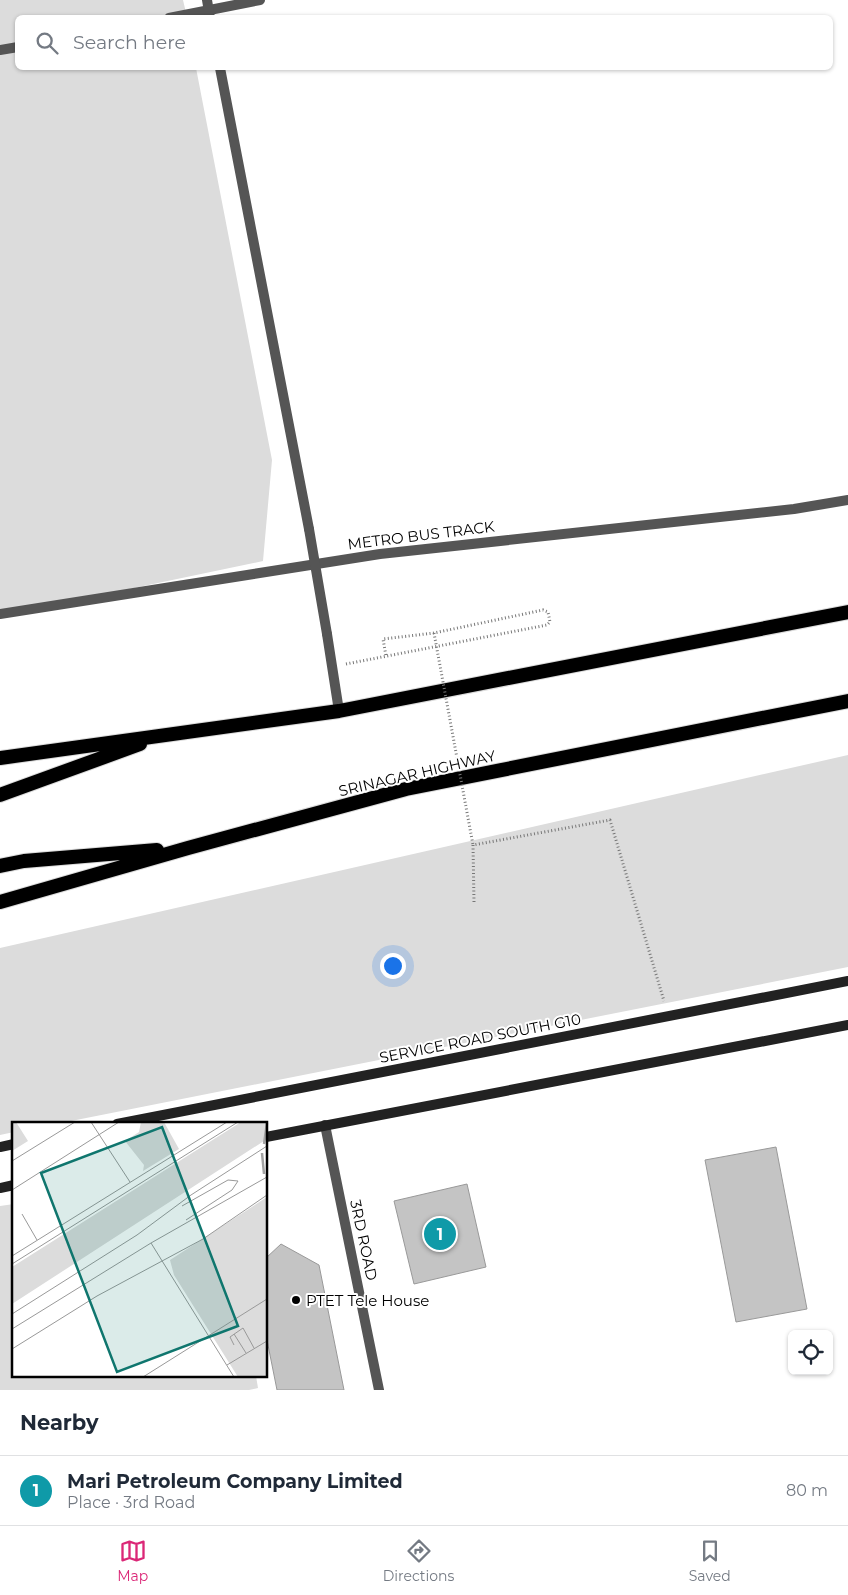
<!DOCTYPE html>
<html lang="en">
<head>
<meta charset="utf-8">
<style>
  body { margin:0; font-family:Montserrat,sans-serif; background:#f2f2f3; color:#1f2937 }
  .controls { position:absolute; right:15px; bottom:15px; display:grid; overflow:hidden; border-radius:8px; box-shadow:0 1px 4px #0004 }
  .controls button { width:45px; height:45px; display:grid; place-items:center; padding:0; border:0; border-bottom:1px solid #e0e1e3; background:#fff; color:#1f2937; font:25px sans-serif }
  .you { position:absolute; left:392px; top:965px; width:18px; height:18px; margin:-12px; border:4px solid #fff; border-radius:50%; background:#1a73e8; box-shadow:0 0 0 8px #1a73e833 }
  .badge { display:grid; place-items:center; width:32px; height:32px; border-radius:50%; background:#db2777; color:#fff; font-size:16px; font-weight:700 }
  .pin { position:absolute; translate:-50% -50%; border:2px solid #fff; box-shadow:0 1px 5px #0006 }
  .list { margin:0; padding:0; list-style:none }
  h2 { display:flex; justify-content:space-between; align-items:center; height:65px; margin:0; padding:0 20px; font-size:21px }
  h2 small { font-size:16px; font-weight:400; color:#747a83 }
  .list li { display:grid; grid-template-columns:32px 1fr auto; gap:15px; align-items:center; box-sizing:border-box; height:70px; padding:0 20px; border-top:1px solid #e0e1e3 }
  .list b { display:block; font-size:19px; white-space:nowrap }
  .list p { margin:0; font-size:16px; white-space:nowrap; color:#747a83 }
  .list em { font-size:16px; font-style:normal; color:#747a83 }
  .icon { flex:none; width:28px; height:28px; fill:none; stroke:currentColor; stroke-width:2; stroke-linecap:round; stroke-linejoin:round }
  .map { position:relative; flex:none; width:848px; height:1390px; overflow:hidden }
  .search { position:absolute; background:#fff; box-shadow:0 1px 4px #0004; left:15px; right:15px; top:15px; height:55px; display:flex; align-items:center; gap:12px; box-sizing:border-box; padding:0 18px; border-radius:8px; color:#747a83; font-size:19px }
  .sheet { height:135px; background:#fff }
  nav { display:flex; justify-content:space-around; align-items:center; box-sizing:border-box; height:70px; border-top:1px solid #e0e1e3; background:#fff; font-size:14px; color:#747a83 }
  nav a { display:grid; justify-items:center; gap:2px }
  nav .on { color:#db2777 }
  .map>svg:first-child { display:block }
  .green { fill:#dcdcdc }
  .building { fill:#c4c4c4; stroke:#999 }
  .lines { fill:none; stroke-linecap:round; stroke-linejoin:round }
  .trunk-casing { stroke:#dbdbdb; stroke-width:16 }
  .path { stroke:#777; stroke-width:3; stroke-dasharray:1 2.5; stroke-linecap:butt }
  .service { stroke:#555; stroke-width:10 }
  .minor { stroke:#555; stroke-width:10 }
  .tertiary { stroke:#555; stroke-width:10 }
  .secondary { stroke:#222; stroke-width:10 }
  .trunk { stroke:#000; stroke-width:14 }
  .path-bridge { stroke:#777; stroke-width:3; stroke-dasharray:1 2.5; stroke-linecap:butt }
  .tertiary-bridge { stroke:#555; stroke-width:10 }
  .poi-dot { fill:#000; stroke:#fff; stroke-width:2 }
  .labels { text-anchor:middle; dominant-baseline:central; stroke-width:4; stroke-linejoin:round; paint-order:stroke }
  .street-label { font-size:15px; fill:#000; stroke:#fff }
  .poi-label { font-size:15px; fill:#000; stroke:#fff; text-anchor:start }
  .inset-river { fill:none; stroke:#a3a3a3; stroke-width:2.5 }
  .inset-road { fill:none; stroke:#999; stroke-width:1 }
  .view { fill:#0f766e; fill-opacity:0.15; stroke:#0f766e; stroke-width:2.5 }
  .inset-edge { fill:none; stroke:#000; stroke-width:2.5 }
</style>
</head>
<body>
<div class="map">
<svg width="848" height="1390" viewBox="0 0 848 1390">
  <rect width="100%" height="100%" fill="#fff"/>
  <!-- green -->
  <path class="green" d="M 0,0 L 183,0 L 187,17 L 18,18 L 18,68 L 196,68 L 272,460 L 263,561 L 0,616 Z
    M 848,755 L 848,967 L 56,1124 L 14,1124 L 14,1132 L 0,1135 L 0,948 Z
    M 14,1204 L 14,1376 L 256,1376 L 258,1388 L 249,1390 L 0,1390 L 0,1206 Z"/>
  <!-- building -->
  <path class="building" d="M 776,1147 L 807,1309 L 736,1322 L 705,1160 Z
    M 467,1184 L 486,1267 L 414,1284 L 394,1201 Z
    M 281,1244 L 319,1265 L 344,1390 L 277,1390 L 266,1335 L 266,1258 Z"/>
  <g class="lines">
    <defs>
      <path id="trunk" d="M 0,758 L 339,711 L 848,612
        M 0,795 L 140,744
        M 0,866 L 24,861 L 157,850
        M 0,902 L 188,848 L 406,789 L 848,701"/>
    </defs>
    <!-- trunk casing -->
    <use href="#trunk" class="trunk-casing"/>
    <!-- path -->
    <path class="path" d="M 346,664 L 547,625 L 550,622 L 548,612 L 543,610 L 434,633 L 383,639 L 386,656
      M 474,902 L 473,845 L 610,820 L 664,1001"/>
    <!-- service -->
    <path class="service" d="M 0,614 L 380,554 L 794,509 L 848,500"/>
    <!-- minor -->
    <path class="minor" d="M 169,18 L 260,0
      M 0,50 L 18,47"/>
    <!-- tertiary -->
    <path class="tertiary" d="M 207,0 L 210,18
      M 220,68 L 309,529
      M 327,634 L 339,711
      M 325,1125 L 379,1390"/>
    <!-- secondary -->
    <path class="secondary" d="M 117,1124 L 848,981
      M 266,1137 L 848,1025
      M 0,1147 L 14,1144
      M 0,1188 L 14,1185"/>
    <!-- trunk -->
    <use href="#trunk" class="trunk"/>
    <!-- path-bridge -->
    <path class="path-bridge" d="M 434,633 L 473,845"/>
    <!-- tertiary-bridge -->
    <path class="tertiary-bridge" d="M 309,529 L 327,634"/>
  </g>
  <!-- markers -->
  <circle class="poi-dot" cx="296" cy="1300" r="5"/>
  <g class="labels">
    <!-- street labels -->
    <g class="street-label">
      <text transform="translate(421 535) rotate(-7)">METRO BUS TRACK</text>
      <text transform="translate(417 773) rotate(-13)">SRINAGAR HIGHWAY</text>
      <text transform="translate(480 1038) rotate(-11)">SERVICE ROAD SOUTH G10</text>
      <text transform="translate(364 1240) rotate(78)">3RD ROAD</text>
    </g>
    <!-- poi labels -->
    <g class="poi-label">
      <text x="306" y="1300">PTET Tele House</text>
    </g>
  </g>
  <!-- overview -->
  <g transform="translate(12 1122)">
    <rect width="255" height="255" fill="#fff"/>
    <path d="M 0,0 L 4,0 L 16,19 L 0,29 ZM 129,0 L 152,0 L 167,27 L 131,49 L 132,43 L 113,19 L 127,10 ZM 229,0 L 255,0 L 255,17 L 0,182 L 0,145 ZM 255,75 L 255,255 L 226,255 L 162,153 L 158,138 Z" fill="#dcdcdc"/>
    <path class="inset-river" d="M 252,22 L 255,1M 250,31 L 252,52"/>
    <path class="inset-road" d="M 79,0 L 118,60M 0,39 L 63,0M 0,68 L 107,0M 170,84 L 216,58 L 226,59 L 220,68 L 174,98M 10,92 L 25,118M 139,121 L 222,255M 0,134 L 215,0M 0,142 L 226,0M 0,192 L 125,113 L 179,73 L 255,24M 0,207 L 139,121 L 255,55M 222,212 L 234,231M 222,223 L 218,215 L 231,206 L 242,226M 0,227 L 85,174 L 191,117 L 255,73M 215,243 L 255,219M 131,255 L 255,177"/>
    <path class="view" d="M 150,5 L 226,204 L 105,250 L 29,51 Z"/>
    <rect width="255" height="255" class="inset-edge"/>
  </g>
</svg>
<div class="controls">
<button><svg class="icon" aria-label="locate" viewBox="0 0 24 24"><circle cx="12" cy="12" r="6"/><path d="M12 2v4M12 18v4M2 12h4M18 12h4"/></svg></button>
</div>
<div class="you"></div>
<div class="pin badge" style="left:440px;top:1234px;background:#0f9aa8">1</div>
<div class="search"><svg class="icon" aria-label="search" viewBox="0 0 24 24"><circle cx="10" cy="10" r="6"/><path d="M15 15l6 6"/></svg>Search here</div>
</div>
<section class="sheet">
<h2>Nearby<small></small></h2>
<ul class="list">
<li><span class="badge" style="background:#0f9aa8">1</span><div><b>Mari Petroleum Company Limited</b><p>Place · 3rd Road</p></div><em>80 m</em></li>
</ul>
</section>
<nav>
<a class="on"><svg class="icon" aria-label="map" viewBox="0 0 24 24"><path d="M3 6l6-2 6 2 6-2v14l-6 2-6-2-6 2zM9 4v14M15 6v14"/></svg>Map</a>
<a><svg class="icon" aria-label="directions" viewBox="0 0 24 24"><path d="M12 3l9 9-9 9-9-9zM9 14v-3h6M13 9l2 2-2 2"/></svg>Directions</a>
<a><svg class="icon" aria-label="saved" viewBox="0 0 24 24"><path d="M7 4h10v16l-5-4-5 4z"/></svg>Saved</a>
</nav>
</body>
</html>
